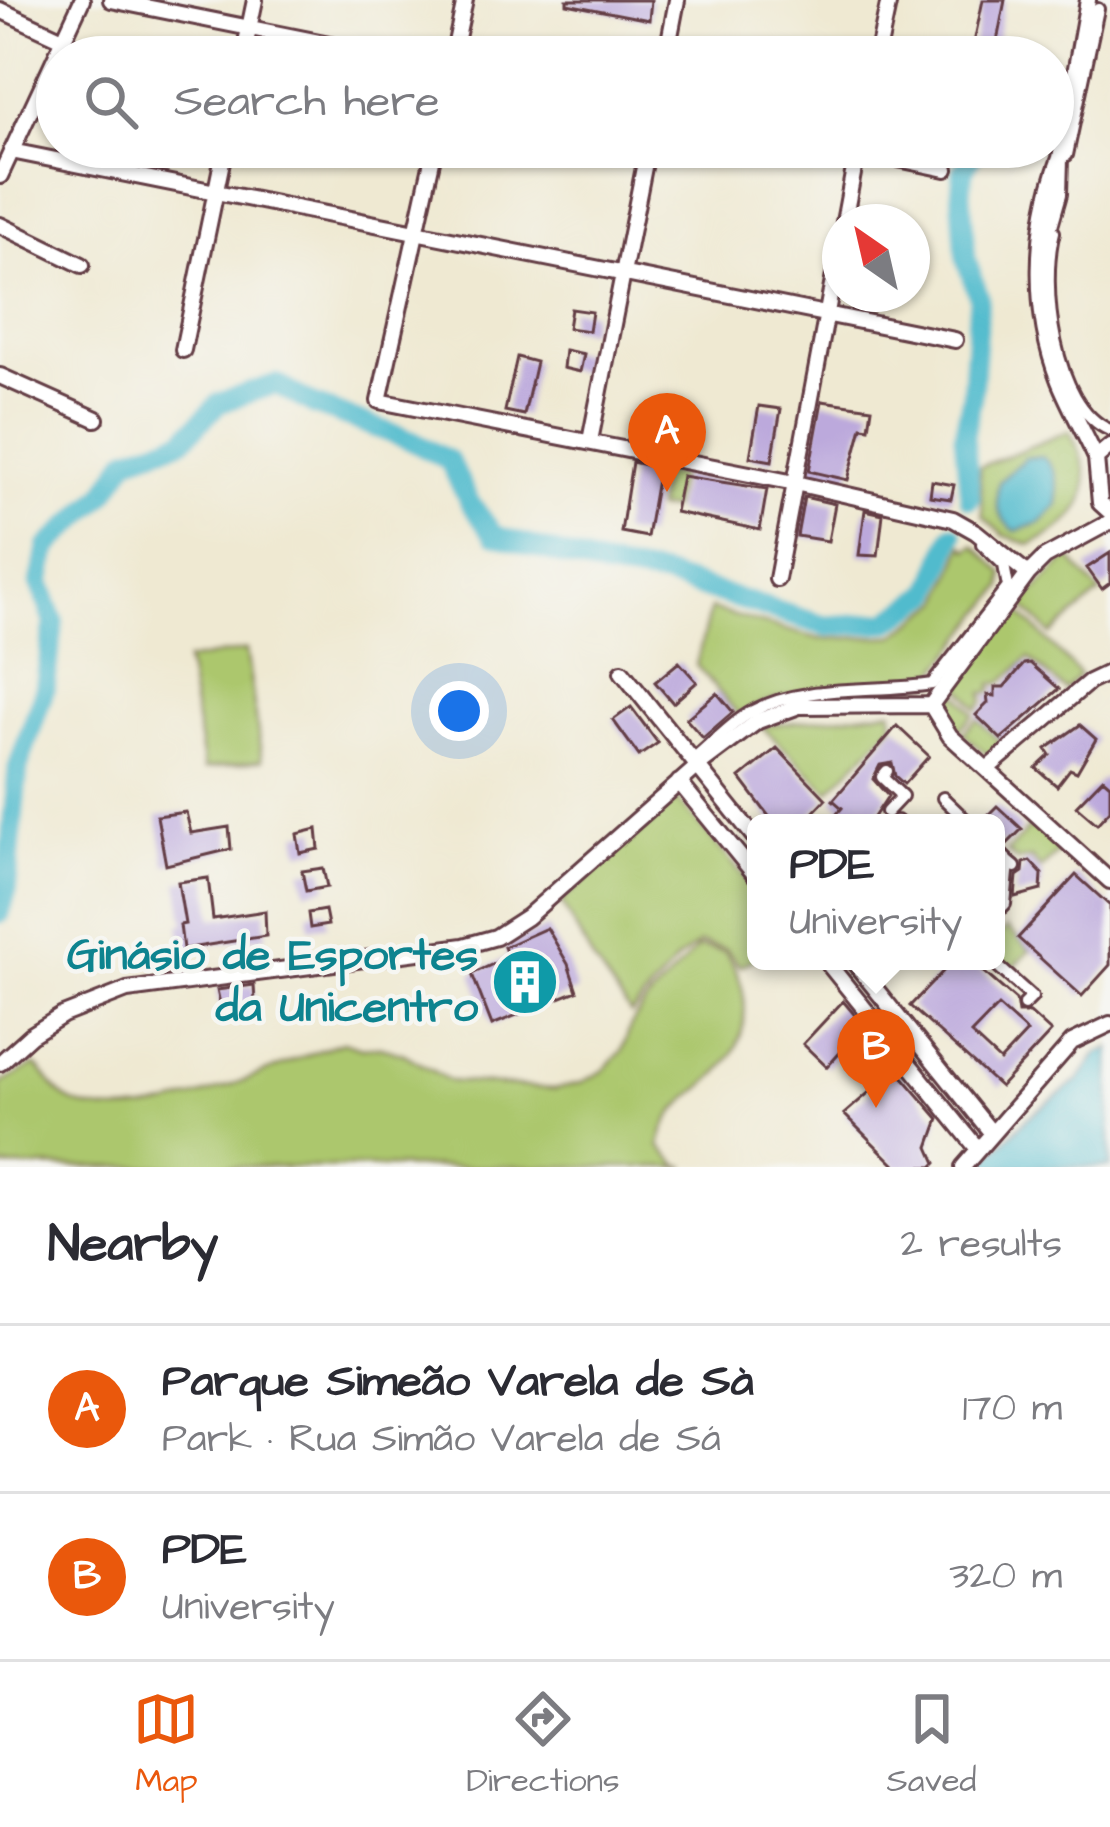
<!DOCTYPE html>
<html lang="en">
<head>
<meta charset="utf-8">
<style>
  body { margin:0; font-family:"Architects Daughter",sans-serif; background:#f7f7f7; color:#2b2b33 }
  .compass { position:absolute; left:822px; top:204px; width:108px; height:108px; border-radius:50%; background:#fff; box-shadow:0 3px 9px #0004; rotate:326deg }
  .you { position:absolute; left:459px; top:711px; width:42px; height:42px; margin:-30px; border:9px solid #fff; border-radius:50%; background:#1a73e8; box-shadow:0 0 0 18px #1a73e833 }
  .badge { display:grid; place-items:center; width:78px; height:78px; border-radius:50%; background:#ea580c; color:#fff; font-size:39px; font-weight:700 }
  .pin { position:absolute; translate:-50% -99px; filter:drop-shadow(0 3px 6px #0008) }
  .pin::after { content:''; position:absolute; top:63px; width:42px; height:36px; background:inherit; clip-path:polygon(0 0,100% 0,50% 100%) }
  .popup { position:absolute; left:747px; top:814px; width:258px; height:156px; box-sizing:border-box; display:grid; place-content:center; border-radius:18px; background:#fff; filter:drop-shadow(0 3px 9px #0005); font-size:39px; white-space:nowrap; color:#7c7c81 }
  .popup b { font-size:45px; color:#2b2b33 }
  .popup::after { content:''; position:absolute; left:50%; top:100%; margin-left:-24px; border:24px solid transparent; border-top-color:#fff }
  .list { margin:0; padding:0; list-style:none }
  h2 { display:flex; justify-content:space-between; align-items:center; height:156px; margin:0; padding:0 48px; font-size:51px }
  h2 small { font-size:39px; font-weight:400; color:#7c7c81 }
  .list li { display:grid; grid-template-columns:78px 1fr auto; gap:36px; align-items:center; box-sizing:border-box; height:168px; padding:0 48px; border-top:3px solid #e1e1e2 }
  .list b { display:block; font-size:45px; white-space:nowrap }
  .list p { margin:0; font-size:39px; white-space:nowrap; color:#7c7c81 }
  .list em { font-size:39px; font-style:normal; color:#7c7c81 }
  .icon { flex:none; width:66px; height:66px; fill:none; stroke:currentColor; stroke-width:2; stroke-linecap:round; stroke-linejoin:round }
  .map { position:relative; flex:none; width:1110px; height:1167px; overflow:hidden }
  .search { position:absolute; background:#fff; box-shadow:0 3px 9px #0004; left:36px; right:36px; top:36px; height:132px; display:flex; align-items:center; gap:30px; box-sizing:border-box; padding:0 42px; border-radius:66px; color:#7c7c81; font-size:45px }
  .sheet { height:492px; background:#fff }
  nav { display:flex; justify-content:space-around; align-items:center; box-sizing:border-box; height:168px; border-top:3px solid #e1e1e2; background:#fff; font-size:33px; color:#7c7c81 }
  nav a { display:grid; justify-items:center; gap:6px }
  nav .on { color:#ea580c }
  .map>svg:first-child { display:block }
  .green { fill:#acc76d; stroke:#7b734c; stroke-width:3 }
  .water { fill:#51bbcd; stroke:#4e6d7c; stroke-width:3 }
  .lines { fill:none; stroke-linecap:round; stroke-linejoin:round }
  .river { stroke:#51bbcd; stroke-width:21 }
  .building { fill:#bca9dc; fill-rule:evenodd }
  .pedestrian-tunnel { stroke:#cec1b1; stroke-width:10; stroke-dasharray:10 5; stroke-linecap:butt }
  .pedestrian-casing { stroke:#633d44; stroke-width:16 }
  .minor-casing { stroke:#633d44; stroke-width:20 }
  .pedestrian { stroke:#fff; stroke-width:10 }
  .minor { stroke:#fff; stroke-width:14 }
  .labels { text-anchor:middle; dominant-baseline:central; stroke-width:9; stroke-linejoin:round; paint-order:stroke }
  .culture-label { font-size:45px; font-weight:bold; fill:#0d838f; stroke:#f6f6f2; text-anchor:end }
</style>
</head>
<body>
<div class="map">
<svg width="1110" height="1167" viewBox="0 0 1110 1167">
  <rect width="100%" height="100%" fill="#f6f6f2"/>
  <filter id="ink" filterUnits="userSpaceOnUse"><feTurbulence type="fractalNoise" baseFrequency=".00833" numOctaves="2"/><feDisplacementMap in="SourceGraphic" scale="24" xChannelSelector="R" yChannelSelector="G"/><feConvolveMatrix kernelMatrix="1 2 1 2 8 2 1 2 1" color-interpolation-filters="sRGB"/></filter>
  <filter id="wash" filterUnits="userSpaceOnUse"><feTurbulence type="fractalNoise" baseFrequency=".004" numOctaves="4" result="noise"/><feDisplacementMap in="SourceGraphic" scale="48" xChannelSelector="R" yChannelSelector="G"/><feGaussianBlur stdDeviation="2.7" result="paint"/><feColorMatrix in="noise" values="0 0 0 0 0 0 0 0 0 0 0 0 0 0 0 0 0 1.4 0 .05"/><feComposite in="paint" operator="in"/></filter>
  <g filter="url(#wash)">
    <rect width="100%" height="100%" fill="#efe9d2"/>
    <!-- green -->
    <path class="green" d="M 1069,431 C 1102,486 1087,520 1030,545 L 1003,535 L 983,516 L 979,467 Z
      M 662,473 L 678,476 L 672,509 L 656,509 Z
      M 963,545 L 968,550 L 974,545 L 1004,573 L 1003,587 L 929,681 C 860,692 802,677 739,715 L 696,665 L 710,609 L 820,639 L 894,636 L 942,601 Z
      M 1069,557 L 1100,593 L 1051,635 L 1022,604 Z
      M 1017,609 L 1080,675 L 1065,690 L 1029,658 L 1001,683 L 992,684 L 992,692 L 983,693 L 984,701 L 977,709 L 959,685 Z
      M 246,650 L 262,760 L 204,769 L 186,661 Z
      M 955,690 L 974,714 L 959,730 C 947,716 944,706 955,690 Z
      M 892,710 L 893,725 L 829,791 L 761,726 Z
      M 977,719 L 999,741 L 1005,740 L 991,754 L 986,754 L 963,733 Z
      M 677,799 L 756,890 L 756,958 L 740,966 L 726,949 L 699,943 L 678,959 L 631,1014 L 594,962 L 561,902 Z
      M 1035,821 L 1062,848 L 1041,869 L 1031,858 L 1017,861 L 1007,852 Z
      M 1007,928 L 1030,950 L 1009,972 L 996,960 L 996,939 Z
      M 698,947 L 724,951 C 750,985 753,1030 724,1066 C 698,1098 668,1101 660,1146 L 679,1165 L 687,1167 L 0,1167 L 0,1084 L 35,1065 C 48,1075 53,1091 67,1099 C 140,1140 272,1064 343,1042 L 362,1048 L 379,1046 L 404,1054 L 450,1081 L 554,1089 L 580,1083 L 603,1071 L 622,1051 L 630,1027 L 644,1005 Z"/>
    <!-- water -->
    <path class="water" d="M 1041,456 C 1058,465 1058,488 1058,505 L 1040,523 L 1016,531 C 998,520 994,503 999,482 L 1025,458 Z
      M 1110,1048 L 1110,1167 L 979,1167 L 1027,1118 L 1078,1081 L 1097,1054 Z"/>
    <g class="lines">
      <!-- river -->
      <path class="river" d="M 970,498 L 964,435 L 972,396 L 979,297 L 966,260 L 961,192 L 963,171 L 977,147
        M 0,913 L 6,894 L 18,768 L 45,688 L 54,622 L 40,583 L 48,547 L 105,494 L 128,458 L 183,440 L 219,403 L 276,384 L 314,405 L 412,441 L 449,461 L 470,503 L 494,535 L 602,567 L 663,576 L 826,626 L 888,622 L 931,593 L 953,535"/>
    </g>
    <g id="blocks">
      <!-- building -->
      <path class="building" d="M 567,0 L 651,0 L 649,20 L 567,4 Z
        M 983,0 L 1005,0 L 994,57 L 971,57 Z
        M 571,309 L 592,312 L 589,331 L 568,328 Z
        M 565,350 L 584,354 L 580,372 L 563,368 Z
        M 517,357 L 536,362 L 524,415 L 505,411 Z
        M 822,401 L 872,408 L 869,428 L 862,427 L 848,480 L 809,471 Z
        M 759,406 L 781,409 L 772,461 L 750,457 Z
        M 632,462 L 659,468 L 647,537 L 621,532 Z
        M 682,476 L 767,489 L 760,530 L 675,512 Z
        M 932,481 L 954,485 L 951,499 L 930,496 Z
        M 804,497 L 835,504 L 828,541 L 797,536 Z
        M 865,510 L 883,514 L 878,556 L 859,555 Z
        M 1110,553 L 1110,583 L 1102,589 L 1087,568 Z
        M 679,662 L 697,682 L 673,703 L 655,682 Z
        M 1030,663 L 1059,689 L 1001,739 L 976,715 L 988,703 L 987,695 L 995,696 L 995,687 L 1004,687 L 1024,664 Z
        M 717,693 L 733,712 L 703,738 L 686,719 Z
        M 631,707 L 658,743 L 639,756 L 613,720 Z
        M 1080,725 L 1096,739 L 1077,772 L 1070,769 L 1057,786 L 1036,768 L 1050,755 L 1046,749 Z
        M 897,726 L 929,756 L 904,784 L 895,776 L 892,763 L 880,765 L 873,779 L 888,796 L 870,823 L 829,823 L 842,808 L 833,800 Z
        M 777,748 L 826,799 L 803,823 L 774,823 L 740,778 Z
        M 1103,778 L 1110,784 L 1110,810 L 1097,824 L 1076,806 Z
        M 997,806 L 1022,829 L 1006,845 L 996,839 L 996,823 L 980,823 Z
        M 186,812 L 191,833 L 229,827 L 231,849 L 166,865 L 157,816 Z
        M 317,829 L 319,849 L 300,853 L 297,834 Z
        M 1030,861 L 1042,874 L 1041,890 L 1015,897 L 1017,876 L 1023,872 L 1024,863 Z
        M 323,868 L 327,887 L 306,891 L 302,871 Z
        M 1076,875 L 1110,906 L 1110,965 L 1082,996 L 1018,938 Z
        M 208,878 L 213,919 L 265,911 L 266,936 L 183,949 L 180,925 L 185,924 L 178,882 Z
        M 325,910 L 328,925 L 310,928 L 308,913 Z
        M 547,928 L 568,964 L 577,991 L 492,1025 L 472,974 L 508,957 L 504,947 Z
        M 953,961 L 971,961 L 1016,1000 L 1018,1013 L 1030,1013 L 1051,1032 L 1000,1087 L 910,1006 ZM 998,1006 L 1027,1032 L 1000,1061 L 971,1034 Z
        M 254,985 L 255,1002 L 221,1008 L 217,990 Z
        M 843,1001 L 864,1026 L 827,1067 L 803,1044 Z
        M 896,1069 L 939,1119 L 929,1147 L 936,1163 L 932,1167 L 897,1167 L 844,1114 Z"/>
    </g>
  </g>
  <g filter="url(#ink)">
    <use href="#blocks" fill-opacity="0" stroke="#633d44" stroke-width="3"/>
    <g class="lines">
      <!-- pedestrian-tunnel -->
      <path class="pedestrian-tunnel" d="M 996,929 L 996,934"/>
      <defs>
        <path id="pedestrian" d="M 1067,155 L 1098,9
          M 1054,232 C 1040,284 1053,407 1110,430
          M 693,760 C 712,744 731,723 753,711 C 805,683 875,693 932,684 L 1008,587 L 1004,565 L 982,544
          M 887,771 L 882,777 L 902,796 L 887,812
          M 943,798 L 969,823
          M 897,821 L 899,823
          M 996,849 L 1009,862
          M 996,913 L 1005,904 L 1009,862 L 1015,867
          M 992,961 L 1032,997 L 1024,1005"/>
        <path id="minor" d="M 111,0 L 394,57
          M 0,10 L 63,39
          M 243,57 L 255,0
          M 453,57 L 465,0
          M 666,57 L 677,0
          M 877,57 L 889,0
          M 435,147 L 379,401 L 795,483 L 953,519 L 976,532 L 1028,574
          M 841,147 L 946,169
          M 11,151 L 955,340
          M 1060,158 C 1034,226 1032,313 1059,381 C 1070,408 1084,432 1096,458
          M 0,176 L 82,0
          M 844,222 L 858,147
          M 0,225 L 82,265
          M 1047,236 L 1059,194 L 1060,158 L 1088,0
          M 183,350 L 225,147
          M 0,376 L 96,419
          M 590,441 L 648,147
          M 1110,446 L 1096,458 L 1100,503 L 1110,512
          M 777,579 L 840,243
          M 622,672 L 756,839
          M 931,705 L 1028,574 L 1045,557 L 1110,522
          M 931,705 L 950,736 L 1110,881
          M 988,768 L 1089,682 L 1110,672
          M 679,782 L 756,876
          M 826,961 L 977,1148
          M 853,961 L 990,1131
          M 0,1063 L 31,1035 L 63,1015 L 127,990 L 464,946 L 496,937 L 527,917 L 698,766 L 758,721 L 799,706 L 931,705
          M 963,1167 L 1072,1042 L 1110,1024"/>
      </defs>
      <!-- pedestrian casing -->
      <use href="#pedestrian" class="pedestrian-casing"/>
      <!-- minor casing -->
      <use href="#minor" class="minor-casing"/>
      <!-- pedestrian -->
      <use href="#pedestrian" class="pedestrian"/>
      <!-- minor -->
      <use href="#minor" class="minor"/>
    </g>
  </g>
  <!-- icons -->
  <defs>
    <symbol id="building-disc" viewBox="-11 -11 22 22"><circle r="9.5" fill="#0f9aa8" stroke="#f6f6f2"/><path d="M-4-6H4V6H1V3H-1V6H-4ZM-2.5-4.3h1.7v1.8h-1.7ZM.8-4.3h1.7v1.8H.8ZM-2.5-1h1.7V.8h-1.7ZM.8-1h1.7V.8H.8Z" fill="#fff"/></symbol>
  </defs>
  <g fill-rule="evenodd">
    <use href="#building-disc" x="487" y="944" width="76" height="76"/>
  </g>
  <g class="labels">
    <!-- culture labels -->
    <g class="culture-label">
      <text x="478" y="956">Ginásio de Esportes<tspan x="478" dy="52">da Unicentro</tspan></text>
    </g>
  </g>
</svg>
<svg class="compass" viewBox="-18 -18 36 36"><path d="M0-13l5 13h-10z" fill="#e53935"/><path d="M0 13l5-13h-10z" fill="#7c7c81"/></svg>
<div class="you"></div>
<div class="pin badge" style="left:667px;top:492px">A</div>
<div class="pin badge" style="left:876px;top:1108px">B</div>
<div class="popup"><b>PDE</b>University</div>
<div class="search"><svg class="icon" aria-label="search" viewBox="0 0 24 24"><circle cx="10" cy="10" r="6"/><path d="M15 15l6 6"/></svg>Search here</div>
</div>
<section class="sheet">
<h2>Nearby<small>2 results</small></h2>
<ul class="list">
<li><span class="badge">A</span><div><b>Parque Simeão Varela de Sà</b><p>Park · Rua Simão Varela de Sá</p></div><em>170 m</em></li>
<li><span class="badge">B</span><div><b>PDE</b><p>University</p></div><em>320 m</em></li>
</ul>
</section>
<nav>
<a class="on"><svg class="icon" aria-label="map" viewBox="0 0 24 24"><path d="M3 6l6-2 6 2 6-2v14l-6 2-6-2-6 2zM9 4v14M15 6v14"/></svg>Map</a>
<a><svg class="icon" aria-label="directions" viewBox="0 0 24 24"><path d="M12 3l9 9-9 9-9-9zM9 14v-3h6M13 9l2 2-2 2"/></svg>Directions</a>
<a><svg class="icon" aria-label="saved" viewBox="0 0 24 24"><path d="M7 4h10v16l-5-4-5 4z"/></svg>Saved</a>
</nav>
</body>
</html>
